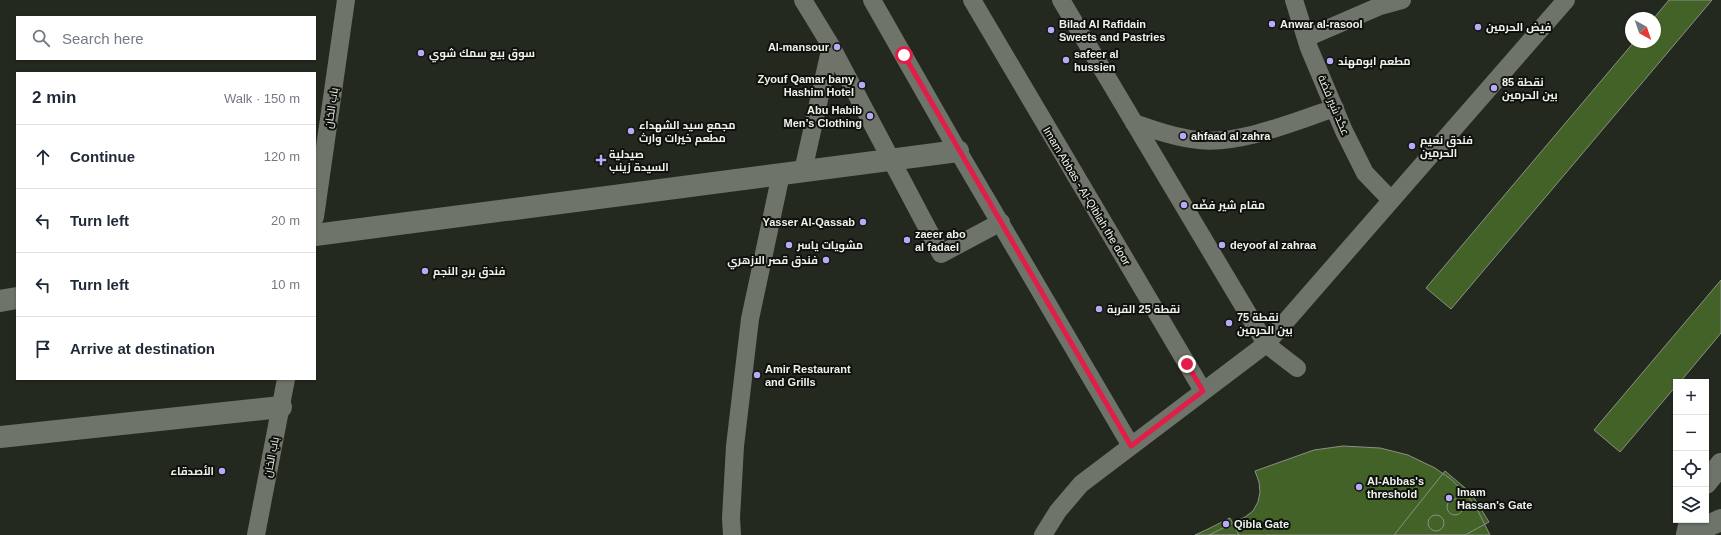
<!DOCTYPE html>
<html lang="en">
<head>
<meta charset="utf-8">
<style>
  body { margin:0; font-family:Arial,Cairo,sans-serif; background:#f6f6f7; color:#1f2937 }
  .controls { position:absolute; right:12px; bottom:12px; display:grid; overflow:hidden; border-radius:0px; box-shadow:0 1px 3px #0004 }
  .controls button { width:36px; height:36px; display:grid; place-items:center; padding:0; border:0; border-bottom:1px solid #e0e1e3; background:#fff; color:#1f2937; font:20px sans-serif }
  .compass { position:absolute; left:1625px; top:12px; width:36px; height:36px; border-radius:50%; background:#fff; box-shadow:0 1px 3px #0004; rotate:140deg }
  .stop { position:absolute; width:12px; height:12px; margin:-9px; border:3px solid #e11d48; border-radius:50%; background:#fff }
  .stop.end { background:#e11d48; border-color:#fff; box-shadow:0 1px 4px #0008 }
  .list { margin:0; padding:0; list-style:none }
  h2 { display:flex; justify-content:space-between; align-items:center; height:52px; margin:0; padding:0 16px; font-size:17px }
  h2 small { font-size:13px; font-weight:400; color:#747a83 }
  .list li { display:grid; grid-template-columns:26px 1fr auto; gap:12px; align-items:center; box-sizing:border-box; height:64px; padding:0 16px; border-top:1px solid #e0e1e3 }
  .list b { display:block; font-size:15px; white-space:nowrap }
  .list em { font-size:13px; font-style:normal; color:#747a83 }
  .icon { flex:none; width:22px; height:22px; fill:none; stroke:currentColor; stroke-width:2; stroke-linecap:round; stroke-linejoin:round }
  .map { position:relative; flex:none; width:1721px; height:535px; overflow:hidden }
  .search { position:absolute; background:#fff; box-shadow:0 1px 3px #0004; left:16px; top:16px; width:300px; height:44px; display:flex; align-items:center; gap:10px; box-sizing:border-box; padding:0 14px; border-radius:0px; color:#747a83; font-size:15px }
  .panel { position:absolute; background:#fff; box-shadow:0 1px 3px #0004; left:16px; top:72px; width:300px; height:308px; border-radius:0px }
  .map>svg:first-child { display:block }
  .building { fill:#436228; stroke:#8a9186 }
  .lines { fill:none; stroke-linecap:round; stroke-linejoin:round }
  .pedestrian { stroke:#6e7469; stroke-width:18 }
  .minor { stroke:#6e7469; stroke-width:22 }
  .tertiary { stroke:#6e7469; stroke-width:22 }
  .route { stroke:#e11d48; stroke-width:5 }
  .poi-dot { fill:#b7abf8; stroke:#0f110d; stroke-width:1.5 }
  .labels { text-anchor:middle; dominant-baseline:central; stroke-width:4; stroke-linejoin:round; paint-order:stroke }
  .poi-label { font-size:11px; font-weight:bold; fill:#eef2ec; stroke:#0f110d; text-anchor:start }
  .street-label { font-size:11px; fill:#eef2ec; stroke:#0f110d }
</style>
</head>
<body>
<div class="map">
<svg width="1721" height="535" viewBox="0 0 1721 535">
  <rect width="100%" height="100%" fill="#242920"/>
  <!-- building -->
  <path class="building" d="M 1669,0 L 1712,0 L 1451,309 L 1426,288 L 1634,42 L 1655,42 L 1654,18 Z
    M 1721,280 L 1721,333 L 1680,382 L 1676,382 L 1676,386 L 1620,452 L 1594,430 Z
    M 1343,446 L 1380,448 L 1408,455 L 1435,468 L 1452,480 L 1467,496 L 1475,505 L 1490,535 L 1209,535 L 1245,517 L 1253,511 L 1258,502 L 1260,492 L 1259,482 L 1255,471 L 1314,450 Z
    M 1445,471 L 1471,493 L 1489,522 L 1465,535 L 1394,535 Z
    M1447 507a8 8 0 1 1 16 0a8 8 0 1 1-16 0Z
    M1428 523a8 8 0 1 1 16 0a8 8 0 1 1-16 0Z
    M 1230,518 L 1239,535 L 1195,535 L 1206,530 Z"/>
  <g class="lines">
    <!-- pedestrian -->
    <path class="pedestrian" d="M 803,0 L 831,46 L 941,254 L 1001,222
      M 872,0 L 958,151 L 1131,446
      M 972,0 L 1203,391
      M 1061,0 L 1266,344 L 1297,368
      M 1294,0 L 1309,48 L 1344,131 L 1365,173 L 1391,200
      M 1306,38 L 1380,6 L 1402,0
      M 1134,123 C 1154,130 1177,138 1199,140 C 1240,145 1295,121 1335,108
      M 803,171 L 831,46
      M 315,217 L 346,0
      M 256,535 L 286,379
      M 732,535 L 731,518 L 735,446 L 750,319 L 781,174
      M 1043,535 L 1058,511 L 1081,484 L 1266,344 L 1566,0"/>
    <!-- minor -->
    <path class="minor" d="M 315,235 L 958,151
      M 0,301 L 17,298
      M 0,437 L 281,407
      M 1687,535 L 1721,520"/>
    <!-- tertiary -->
    <path class="tertiary" d="M 1706,483 L 1721,464
      M 1687,535 L 1690,520"/>
  </g>
  <g class="lines">
    <!-- route -->
    <path class="route" d="M 904,55 L 1131,446 L 1203,391 L 1187,364"/>
  </g>
  <!-- markers -->
  <g class="poi-dot">
    <circle cx="1272" cy="24" r="4"/>
    <circle cx="1478" cy="27" r="4"/>
    <circle cx="1051" cy="30" r="4"/>
    <circle cx="837" cy="47" r="4"/>
    <circle cx="421" cy="53" r="4"/>
    <circle cx="1066" cy="60" r="4"/>
    <circle cx="1330" cy="61" r="4"/>
    <circle cx="862" cy="85" r="4"/>
    <circle cx="1494" cy="88" r="4"/>
    <circle cx="870" cy="116" r="4"/>
    <circle cx="631" cy="131" r="4"/>
    <circle cx="1183" cy="136" r="4"/>
    <circle cx="1412" cy="146" r="4"/>
    <path d="M599 154h4v4h4v4h-4v4h-4v-4h-4v-4h4z"/>
    <circle cx="1184" cy="205" r="4"/>
    <circle cx="863" cy="222" r="4"/>
    <circle cx="907" cy="240" r="4"/>
    <circle cx="789" cy="245" r="4"/>
    <circle cx="1222" cy="245" r="4"/>
    <circle cx="826" cy="260" r="4"/>
    <circle cx="425" cy="271" r="4"/>
    <circle cx="1099" cy="309" r="4"/>
    <circle cx="1229" cy="323" r="4"/>
    <circle cx="757" cy="375" r="4"/>
    <circle cx="222" cy="471" r="4"/>
    <circle cx="1359" cy="487" r="4"/>
    <circle cx="1449" cy="498" r="4"/>
    <circle cx="1226" cy="524" r="4"/>
  </g>
  <g class="labels">
    <!-- poi labels -->
    <g class="poi-label">
      <text x="1059" y="24">Bilad Al Rafidain<tspan x="1059" dy="13">Sweets and Pastries</tspan></text>
      <text x="1280" y="24">Anwar al-rasool</text>
      <text x="1486" y="27">فيض الحرمين</text>
      <text x="829" y="47" text-anchor="end">Al-mansour</text>
      <text x="429" y="53">سوق بيع سمك شوي</text>
      <text x="1074" y="54">safeer al<tspan x="1074" dy="13">hussien</tspan></text>
      <text x="1338" y="61">مطعم ابومهند</text>
      <text x="854" y="79" text-anchor="end">Zyouf Qamar bany<tspan x="854" dy="13">Hashim Hotel</tspan></text>
      <text x="1502" y="82">نقطة 85<tspan x="1502" dy="13">بين الحرمين</tspan></text>
      <text x="862" y="110" text-anchor="end">Abu Habib<tspan x="862" dy="13">Men’s Clothing</tspan></text>
      <text x="639" y="125">مجمع سيد الشهداء<tspan x="639" dy="13">مطعم خيرات وارث</tspan></text>
      <text x="1191" y="136">ahfaad al zahra</text>
      <text x="1420" y="140">فندق نعيم<tspan x="1420" dy="13">الحرمين</tspan></text>
      <text x="609" y="154">صيدلية<tspan x="609" dy="13">السيدة زينب</tspan></text>
      <text x="1192" y="205">مقام شير فضّه</text>
      <text x="855" y="222" text-anchor="end">Yasser Al-Qassab</text>
      <text x="915" y="234">zaeer abo<tspan x="915" dy="13">al fadael</tspan></text>
      <text x="797" y="245">مشويات ياسر</text>
      <text x="1230" y="245">deyoof al zahraa</text>
      <text x="818" y="260" text-anchor="end">فندق قصر الازهري</text>
      <text x="433" y="271">فندق برج النجم</text>
      <text x="1107" y="309">نقطة 25 القربة</text>
      <text x="1237" y="317">نقطة 75<tspan x="1237" dy="13">بين الحرمين</tspan></text>
      <text x="765" y="369">Amir Restaurant<tspan x="765" dy="13">and Grills</tspan></text>
      <text x="214" y="471" text-anchor="end">الأصدقاء</text>
      <text x="1367" y="481">Al-Abbas's<tspan x="1367" dy="13">threshold</tspan></text>
      <text x="1457" y="492">Imam<tspan x="1457" dy="13">Hassan's Gate</tspan></text>
      <text x="1234" y="524">Qibla Gate</text>
    </g>
    <!-- street labels -->
    <g class="street-label">
      <text transform="translate(1334 105) rotate(67)">عگد شير فضة</text>
      <text transform="translate(331 108) rotate(-82)">باب الخان</text>
      <text transform="translate(1087 196) rotate(59)">Imam Abbas - Al-Qiblah the door</text>
      <text transform="translate(271 457) rotate(-79)">باب الخان</text>
    </g>
  </g>
</svg>
<div class="controls">
<button>+</button>
<button>−</button>
<button><svg class="icon" aria-label="locate" viewBox="0 0 24 24"><circle cx="12" cy="12" r="6"/><path d="M12 2v4M12 18v4M2 12h4M18 12h4"/></svg></button>
<button><svg class="icon" aria-label="layers" viewBox="0 0 24 24"><path d="M12 4l9 5-9 5-9-5zM3 14l9 5 9-5"/></svg></button>
</div>
<svg class="compass" viewBox="-18 -18 36 36"><path d="M0-13l5 13h-10z" fill="#e53935"/><path d="M0 13l5-13h-10z" fill="#747a83"/></svg>
<div class="stop" style="left:904px;top:55px"></div>
<div class="stop end" style="left:1187px;top:364px"></div>
<div class="search"><svg class="icon" aria-label="search" viewBox="0 0 24 24"><circle cx="10" cy="10" r="6"/><path d="M15 15l6 6"/></svg>Search here</div>
<section class="panel">
<h2>2 min<small>Walk · 150 m</small></h2>
<ul class="list">
<li><svg class="icon" aria-label="ahead" viewBox="0 0 24 24"><path d="M12 20V5M6 11l6-6 6 6"/></svg><div><b>Continue</b></div><em>120 m</em></li>
<li><svg class="icon" aria-label="left" viewBox="0 0 24 24"><path d="M17 20v-9H6M10 6l-5 5 5 5"/></svg><div><b>Turn left</b></div><em>20 m</em></li>
<li><svg class="icon" aria-label="left" viewBox="0 0 24 24"><path d="M17 20v-9H6M10 6l-5 5 5 5"/></svg><div><b>Turn left</b></div><em>10 m</em></li>
<li><svg class="icon" aria-label="arrive" viewBox="0 0 24 24"><path d="M6 21V4h12l-3 4 3 4H6"/></svg><div><b>Arrive at destination</b></div></li>
</ul>
</section>
</div>
</body>
</html>
